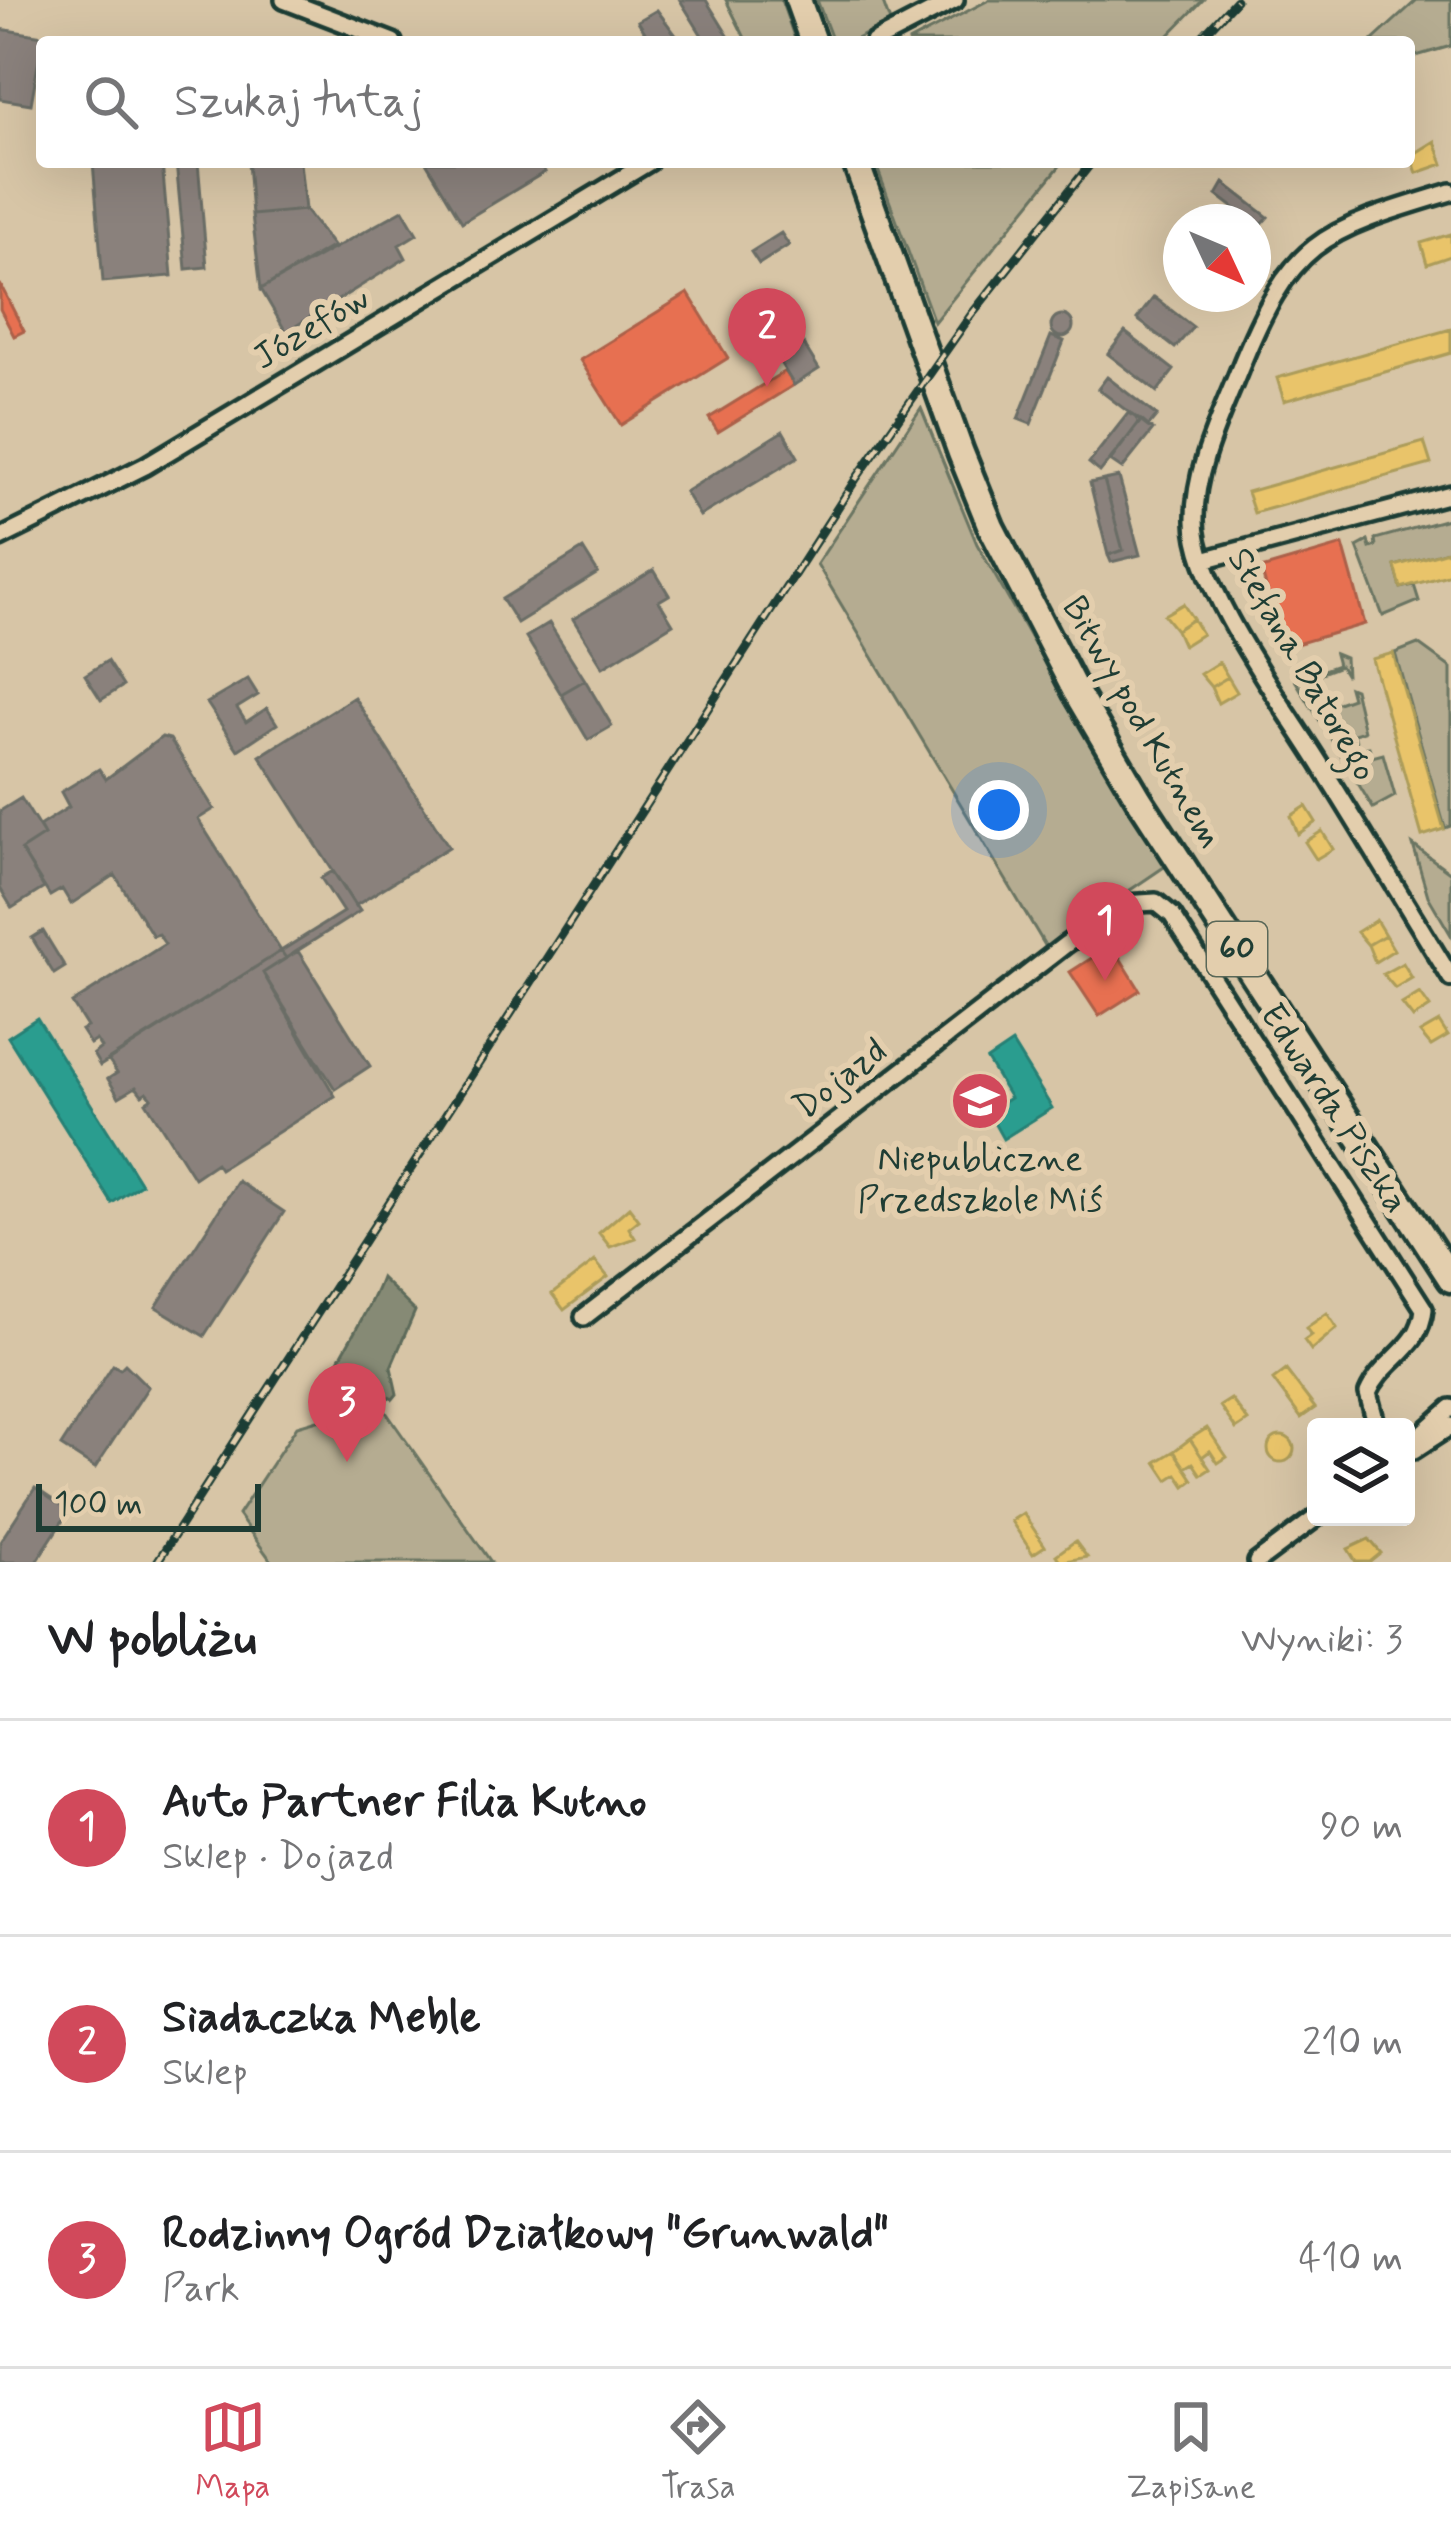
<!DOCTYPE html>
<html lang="pl">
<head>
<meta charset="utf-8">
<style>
  body { margin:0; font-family:Mynerve,sans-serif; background:#f6f6f6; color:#202124 }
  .controls { position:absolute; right:36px; bottom:36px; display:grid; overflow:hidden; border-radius:12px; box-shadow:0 12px 48px #0002 }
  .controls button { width:108px; height:108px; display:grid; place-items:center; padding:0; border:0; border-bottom:3px solid #e0e0e0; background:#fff; color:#202124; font:60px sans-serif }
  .compass { position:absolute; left:1163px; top:204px; width:108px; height:108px; border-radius:50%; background:#fff; box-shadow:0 12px 48px #0002; rotate:134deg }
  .scale { position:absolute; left:36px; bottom:30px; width:225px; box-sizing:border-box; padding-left:12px; border:6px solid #1f3d34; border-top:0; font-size:33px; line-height:42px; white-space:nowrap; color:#1f3d34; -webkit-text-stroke:9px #e3cead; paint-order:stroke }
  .you { position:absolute; left:999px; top:810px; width:42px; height:42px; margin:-30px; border:9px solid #fff; border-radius:50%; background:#1a73e8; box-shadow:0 0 0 18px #1a73e833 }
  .badge { display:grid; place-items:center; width:78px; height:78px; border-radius:50%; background:#d1495b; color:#fff; font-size:39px; font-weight:700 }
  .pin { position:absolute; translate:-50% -99px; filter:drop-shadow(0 3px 6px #0008) }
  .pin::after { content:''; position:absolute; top:63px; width:42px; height:36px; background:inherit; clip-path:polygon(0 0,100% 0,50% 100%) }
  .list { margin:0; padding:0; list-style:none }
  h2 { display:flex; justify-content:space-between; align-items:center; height:156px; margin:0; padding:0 48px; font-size:51px }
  h2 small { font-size:39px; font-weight:400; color:#757577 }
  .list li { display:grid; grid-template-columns:78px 1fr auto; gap:36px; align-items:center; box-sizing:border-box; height:216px; padding:0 48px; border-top:3px solid #e0e0e0 }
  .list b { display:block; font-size:45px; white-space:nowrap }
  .list p { margin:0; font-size:39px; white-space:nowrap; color:#757577 }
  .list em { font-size:39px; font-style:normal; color:#757577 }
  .icon { flex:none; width:66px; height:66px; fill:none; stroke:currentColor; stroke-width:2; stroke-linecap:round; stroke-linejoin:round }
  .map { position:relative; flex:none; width:1451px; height:1562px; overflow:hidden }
  .search { position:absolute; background:#fff; box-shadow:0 12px 48px #0002; left:36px; right:36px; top:36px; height:132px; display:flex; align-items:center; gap:30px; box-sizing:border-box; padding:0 42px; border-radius:12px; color:#757577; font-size:45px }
  .sheet { height:804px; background:#fff }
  nav { display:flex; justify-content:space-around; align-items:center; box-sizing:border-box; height:168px; border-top:3px solid #e0e0e0; background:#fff; font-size:33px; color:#757577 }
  nav a { display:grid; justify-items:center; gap:6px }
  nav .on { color:#d1495b }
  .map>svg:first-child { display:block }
  .green { fill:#b5ac91; stroke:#6a7462; stroke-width:3 }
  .water { fill:#868a74; stroke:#5d6b5a; stroke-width:3 }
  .homes { fill:#e9c46a; stroke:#ac9c5a; stroke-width:3 }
  .shops { fill:#e76f51; stroke:#ab6048; stroke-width:3 }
  .schools { fill:#2a9d8f; stroke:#278074; stroke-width:3 }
  .industry { fill:#8a817c; stroke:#6a6d66; stroke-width:3 }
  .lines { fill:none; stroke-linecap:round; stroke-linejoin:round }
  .street-casing { stroke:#1f3d34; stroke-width:24 }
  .primary-casing { stroke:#1f3d34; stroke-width:33 }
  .street { stroke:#e3cead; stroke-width:15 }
  .primary { stroke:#e3cead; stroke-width:24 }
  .rail-casing { stroke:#1f3d34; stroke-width:9 }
  .rail { stroke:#e3cead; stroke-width:4.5; stroke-dasharray:14; stroke-linecap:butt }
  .labels { text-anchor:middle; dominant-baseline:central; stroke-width:12; stroke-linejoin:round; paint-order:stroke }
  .shield { fill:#e3cead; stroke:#5a6858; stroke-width:3 }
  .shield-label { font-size:33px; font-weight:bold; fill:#1f3d34 }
  .street-label { font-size:36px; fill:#1f3d34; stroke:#e3cead }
  .poi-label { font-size:36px; fill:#1f3d34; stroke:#e3cead }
</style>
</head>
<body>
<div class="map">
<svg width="1451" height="1562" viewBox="0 0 1451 1562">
  <rect width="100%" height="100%" fill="#d7c5a6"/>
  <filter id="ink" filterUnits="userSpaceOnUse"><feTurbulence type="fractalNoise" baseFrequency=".00833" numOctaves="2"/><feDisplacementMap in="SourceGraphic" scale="24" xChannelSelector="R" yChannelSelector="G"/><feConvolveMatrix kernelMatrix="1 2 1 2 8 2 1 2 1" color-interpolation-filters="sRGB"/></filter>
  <g filter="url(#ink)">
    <!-- green -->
    <path class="green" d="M 726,0 L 781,0 L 796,42 L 747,42 Z
      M 817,0 L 882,0 L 890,22 L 850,42 L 833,42 Z
      M 989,0 L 1203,0 L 1162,42 L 908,42 Z
      M 1417,0 L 1451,0 L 1451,46 L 1409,58 L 1409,42 L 1371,42 Z
      M 875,162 L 1063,162 L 934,322 Z
      M 921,408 L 977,544 L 1109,776 L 1167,865 L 1046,947 L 817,564 Z
      M 1451,518 L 1451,550 L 1395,566 L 1401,588 L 1414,585 L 1419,601 L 1383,616 L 1357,547 L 1368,541 L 1370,548 L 1376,546 L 1375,539 Z
      M 1418,644 L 1451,668 L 1451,826 L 1445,828 L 1395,653 Z
      M 1335,654 L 1345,658 L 1346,676 L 1340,666 L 1303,680 L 1310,700 L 1317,699 L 1321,709 L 1352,698 L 1349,687 L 1354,689 L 1364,731 L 1354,734 L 1358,749 L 1369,747 L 1372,757 L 1383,754 L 1395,796 L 1373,808 L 1295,680 L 1338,665 Z
      M 1413,845 L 1451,873 L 1451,935 L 1428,896 Z
      M 379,1402 L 491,1562 L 272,1562 L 238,1515 L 297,1426 Z"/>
    <!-- water -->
    <path class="water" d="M 381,1278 L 415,1311 L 391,1367 L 397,1394 L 393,1399 L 376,1392 L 346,1409 L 326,1408 L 320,1398 C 337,1357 365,1321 381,1278 Z"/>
    <!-- homes -->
    <path class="homes" d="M 1435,141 L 1443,164 L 1417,173 L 1411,156 Z
      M 1451,234 L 1451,256 L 1427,264 L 1421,243 Z
      M 1451,329 L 1451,353 L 1284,401 L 1277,378 Z
      M 1424,442 L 1431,464 L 1254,513 L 1247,492 Z
      M 1451,550 L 1451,574 L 1401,588 L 1395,566 Z
      M 1183,604 L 1193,619 L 1176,630 L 1164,615 Z
      M 1193,619 L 1202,634 L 1183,646 L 1176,630 Z
      M 1393,653 L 1444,829 L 1422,836 L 1372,659 Z
      M 1219,662 L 1228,677 L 1211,687 L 1200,674 Z
      M 1228,677 L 1237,692 L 1218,703 L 1211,687 Z
      M 1306,806 L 1316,822 L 1298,834 L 1291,816 Z
      M 1322,831 L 1333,849 L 1316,859 L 1305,842 Z
      M 1376,920 L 1385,935 L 1368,945 L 1357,932 Z
      M 1385,935 L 1394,950 L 1375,962 L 1368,945 Z
      M 1403,963 L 1412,978 L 1395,988 L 1383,974 Z
      M 1420,993 L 1430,1007 L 1413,1018 L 1402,1004 Z
      M 1439,1022 L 1448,1036 L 1431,1046 L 1420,1033 Z
      M 629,1207 L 639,1220 L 629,1228 L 635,1238 L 610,1247 L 599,1233 Z
      M 595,1261 L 608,1277 L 564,1310 L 552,1294 Z
      M 1327,1313 L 1337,1328 L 1311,1350 L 1304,1340 L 1311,1335 L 1306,1328 Z
      M 1286,1370 L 1315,1408 L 1301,1418 L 1273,1380 Z
      M 1231,1399 L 1248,1421 L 1236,1429 L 1220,1406 Z
      M 1207,1428 L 1227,1457 L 1218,1463 L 1210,1451 L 1202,1457 L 1190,1439 Z
      M1268 1449a13 13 0 1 1 26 0a13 13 0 1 1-26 0Z
      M 1190,1439 L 1210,1469 L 1201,1475 L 1193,1463 L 1185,1468 L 1174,1451 Z
      M 1174,1451 L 1193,1480 L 1185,1486 L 1177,1474 L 1168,1480 L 1156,1462 Z
      M 1023,1513 L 1045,1546 L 1033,1554 L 1011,1521 Z
      M 1369,1539 L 1381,1553 L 1370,1562 L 1356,1562 L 1348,1549 Z
      M 1075,1541 L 1087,1557 L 1061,1562 L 1056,1555 Z"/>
    <!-- shops -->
    <path class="shops" d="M 0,284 L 24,331 L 14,336 L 0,309 Z
      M 688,293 L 728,358 L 621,425 L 580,360 Z
      M 785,371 L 794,385 L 718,432 L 709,418 Z
      M 1343,545 L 1365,624 L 1283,648 L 1261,569 Z
      M 1112,945 L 1140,990 L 1099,1016 L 1070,972 Z"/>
    <!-- schools -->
    <path class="schools" d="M 37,1018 L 141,1184 L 112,1203 L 8,1037 Z
      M 1012,1043 L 1052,1108 L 1003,1139 L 988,1112 L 1010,1098 L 987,1060 Z"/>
    <!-- industry -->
    <path class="industry" d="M 680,0 L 706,0 L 732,42 L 706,42 Z
      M 657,10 L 678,38 L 671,42 L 651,42 L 638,21 Z
      M 0,29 L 43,36 L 31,104 L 0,99 Z
      M 93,162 L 162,162 L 172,276 L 103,282 Z
      M 176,162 L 198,162 L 207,267 L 186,269 Z
      M 248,162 L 300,162 L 305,210 L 252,215 Z
      M 426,162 L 539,162 L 545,172 L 462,222 Z
      M 1224,183 L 1268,217 L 1259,227 L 1217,195 Z
      M 305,210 L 333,246 L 261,289 L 252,215 Z
      M 403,210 L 417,234 L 399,245 L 406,258 L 286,332 L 261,289 Z
      M 781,233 L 789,245 L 759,264 L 751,252 Z
      M 1154,297 L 1193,327 L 1175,348 L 1137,319 Z
      M 775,298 L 819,369 L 794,385 L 750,314 Z
      M1051 326a11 11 0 1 1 22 0a11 11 0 1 1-22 0Z
      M 1125,332 L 1174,370 L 1157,392 L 1108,354 Z
      M 1051,336 L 1064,341 L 1031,424 L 1018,419 Z
      M 1107,377 L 1157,416 L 1148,427 L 1098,389 Z
      M 1129,412 L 1141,421 L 1100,472 L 1089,463 Z
      M 1141,420 L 1153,430 L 1122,469 L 1110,461 Z
      M 783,431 L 798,457 L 700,516 L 685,492 Z
      M 1119,477 L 1140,555 L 1111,562 L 1108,555 L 1123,550 L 1104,480 Z
      M 1104,480 L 1123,550 L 1108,555 L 1090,483 Z
      M 583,549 L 598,573 L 517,623 L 502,599 Z
      M 654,570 L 669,595 L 659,601 L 673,624 L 603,667 L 573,619 Z
      M 549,623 L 585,680 L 561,694 L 526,637 Z
      M 107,661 L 123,686 L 101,700 L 85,675 Z
      M 248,679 L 258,695 L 237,708 L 246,722 L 267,708 L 277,724 L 238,750 L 207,703 Z
      M 585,680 L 612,726 L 588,740 L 561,694 Z
      M 354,697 L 449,847 L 355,906 L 260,756 Z
      M 162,737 L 170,739 L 214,809 L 198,819 L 281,951 L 100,1066 L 93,1054 L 101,1048 L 96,1040 L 90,1044 L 81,1030 L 87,1027 L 72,1003 L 165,944 L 158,934 L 153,936 L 115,875 L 71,904 L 62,889 L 50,896 L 21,850 L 44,835 L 39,826 L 69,807 L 61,792 L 99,769 L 106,779 Z
      M 21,798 L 44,835 L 21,850 L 44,888 L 12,908 L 0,888 L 0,811 Z
      M 333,871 L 360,911 L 286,958 L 281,951 L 343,912 L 321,878 Z
      M 43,931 L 65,967 L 54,974 L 32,938 Z
      M 281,951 L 286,958 L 263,973 L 335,1096 L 220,1169 L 216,1163 L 194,1178 L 146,1102 L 152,1098 L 147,1092 L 142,1095 L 136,1087 L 119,1097 L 108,1079 L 117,1073 L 108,1060 Z
      M 298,951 L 370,1066 L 335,1089 L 263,973 Z
      M 238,1181 L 284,1212 L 204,1336 L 156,1307 Z
      M 125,1364 L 148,1387 L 95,1468 L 61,1446 L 113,1365 L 120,1369 Z
      M 35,1488 L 69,1511 L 36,1562 L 0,1562 L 0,1542 Z"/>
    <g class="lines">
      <defs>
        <path id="street" d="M 284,0 L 393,42
          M 874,42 L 955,0
          M 1451,192 C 1318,232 1291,240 1238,373 C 1219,420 1194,470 1195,521 C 1195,585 1283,705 1318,761 C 1363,833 1407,906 1451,978
          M 0,538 L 145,466 L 649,162
          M 1203,560 L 1451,494
          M 584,1317 L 1065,945 L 1124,904 L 1156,902 L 1172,915 L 1424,1309 C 1420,1350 1383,1358 1368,1393 L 1377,1427
          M 1406,1448 L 1451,1408
          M 1414,1450 L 1451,1426
          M 1257,1562 L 1317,1517"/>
        <path id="primary" d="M 798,0 L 813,42
          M 856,162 L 961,453 L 991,527 L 1076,692 L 1139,799 L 1451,1279"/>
      </defs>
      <!-- street casing -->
      <use href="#street" class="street-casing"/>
      <!-- primary casing -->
      <use href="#primary" class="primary-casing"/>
      <!-- street -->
      <use href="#street" class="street"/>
      <!-- primary -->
      <use href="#primary" class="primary"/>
      <defs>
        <path id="rail" d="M 1197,42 L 1236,0
          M 157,1562 L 856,479 L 971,315 L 1092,162"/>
      </defs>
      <!-- rail casing -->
      <use href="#rail" class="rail-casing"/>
      <!-- rail -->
      <use href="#rail" class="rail"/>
    </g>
  </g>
  <!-- icons -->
  <defs>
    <symbol id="school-disc" viewBox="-11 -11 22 22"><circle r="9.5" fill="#d1495b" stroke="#e3cead"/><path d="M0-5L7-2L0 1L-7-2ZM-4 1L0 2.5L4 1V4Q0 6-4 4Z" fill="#fff"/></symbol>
  </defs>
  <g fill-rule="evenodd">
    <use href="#school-disc" x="947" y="1068" width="66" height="66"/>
  </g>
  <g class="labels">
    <!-- shield labels -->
    <rect class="shield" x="1207" y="922" width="60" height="54" rx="9"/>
    <g class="shield-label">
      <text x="1237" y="949">60</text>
    </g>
    <!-- street labels -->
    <g class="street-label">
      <text transform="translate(312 329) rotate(-31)">Józefów</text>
      <text transform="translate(1301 665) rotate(60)">Stefana Batorego</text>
      <text transform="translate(1141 723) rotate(60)">Bitwy pod Kutnem</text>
      <text transform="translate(841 1080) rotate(-38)">Dojazd</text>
      <text transform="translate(1333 1109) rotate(57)">Edwarda Piszka</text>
    </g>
    <!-- poi labels -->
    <g class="poi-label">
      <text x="980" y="1160">Niepubliczne<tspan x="980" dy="41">Przedszkole Miś</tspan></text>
    </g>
  </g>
</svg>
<div class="controls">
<button><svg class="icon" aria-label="layers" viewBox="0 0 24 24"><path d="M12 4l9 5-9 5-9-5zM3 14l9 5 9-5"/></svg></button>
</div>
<svg class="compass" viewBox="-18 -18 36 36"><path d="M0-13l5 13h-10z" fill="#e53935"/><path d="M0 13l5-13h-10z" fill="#757577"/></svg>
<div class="scale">100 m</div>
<div class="you"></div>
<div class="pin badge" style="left:1105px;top:981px">1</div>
<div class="pin badge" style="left:767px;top:387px">2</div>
<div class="pin badge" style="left:347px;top:1462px">3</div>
<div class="search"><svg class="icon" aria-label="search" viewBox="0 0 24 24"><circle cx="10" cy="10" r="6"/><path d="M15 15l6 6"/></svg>Szukaj tutaj</div>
</div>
<section class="sheet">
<h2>W pobliżu<small>Wyniki: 3</small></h2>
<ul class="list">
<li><span class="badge">1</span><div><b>Auto Partner Filia Kutno</b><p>Sklep · Dojazd</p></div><em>90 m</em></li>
<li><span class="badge">2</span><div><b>Siadaczka Meble</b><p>Sklep</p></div><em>210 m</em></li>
<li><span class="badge">3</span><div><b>Rodzinny Ogród Działkowy &quot;Grunwald&quot;</b><p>Park</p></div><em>410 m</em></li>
</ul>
</section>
<nav>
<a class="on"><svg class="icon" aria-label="map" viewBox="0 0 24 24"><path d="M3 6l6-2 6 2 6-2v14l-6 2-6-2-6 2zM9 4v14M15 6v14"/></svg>Mapa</a>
<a><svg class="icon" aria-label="directions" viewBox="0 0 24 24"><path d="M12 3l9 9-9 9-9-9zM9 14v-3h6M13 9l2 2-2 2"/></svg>Trasa</a>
<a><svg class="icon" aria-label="saved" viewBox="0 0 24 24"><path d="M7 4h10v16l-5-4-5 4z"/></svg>Zapisane</a>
</nav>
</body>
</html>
